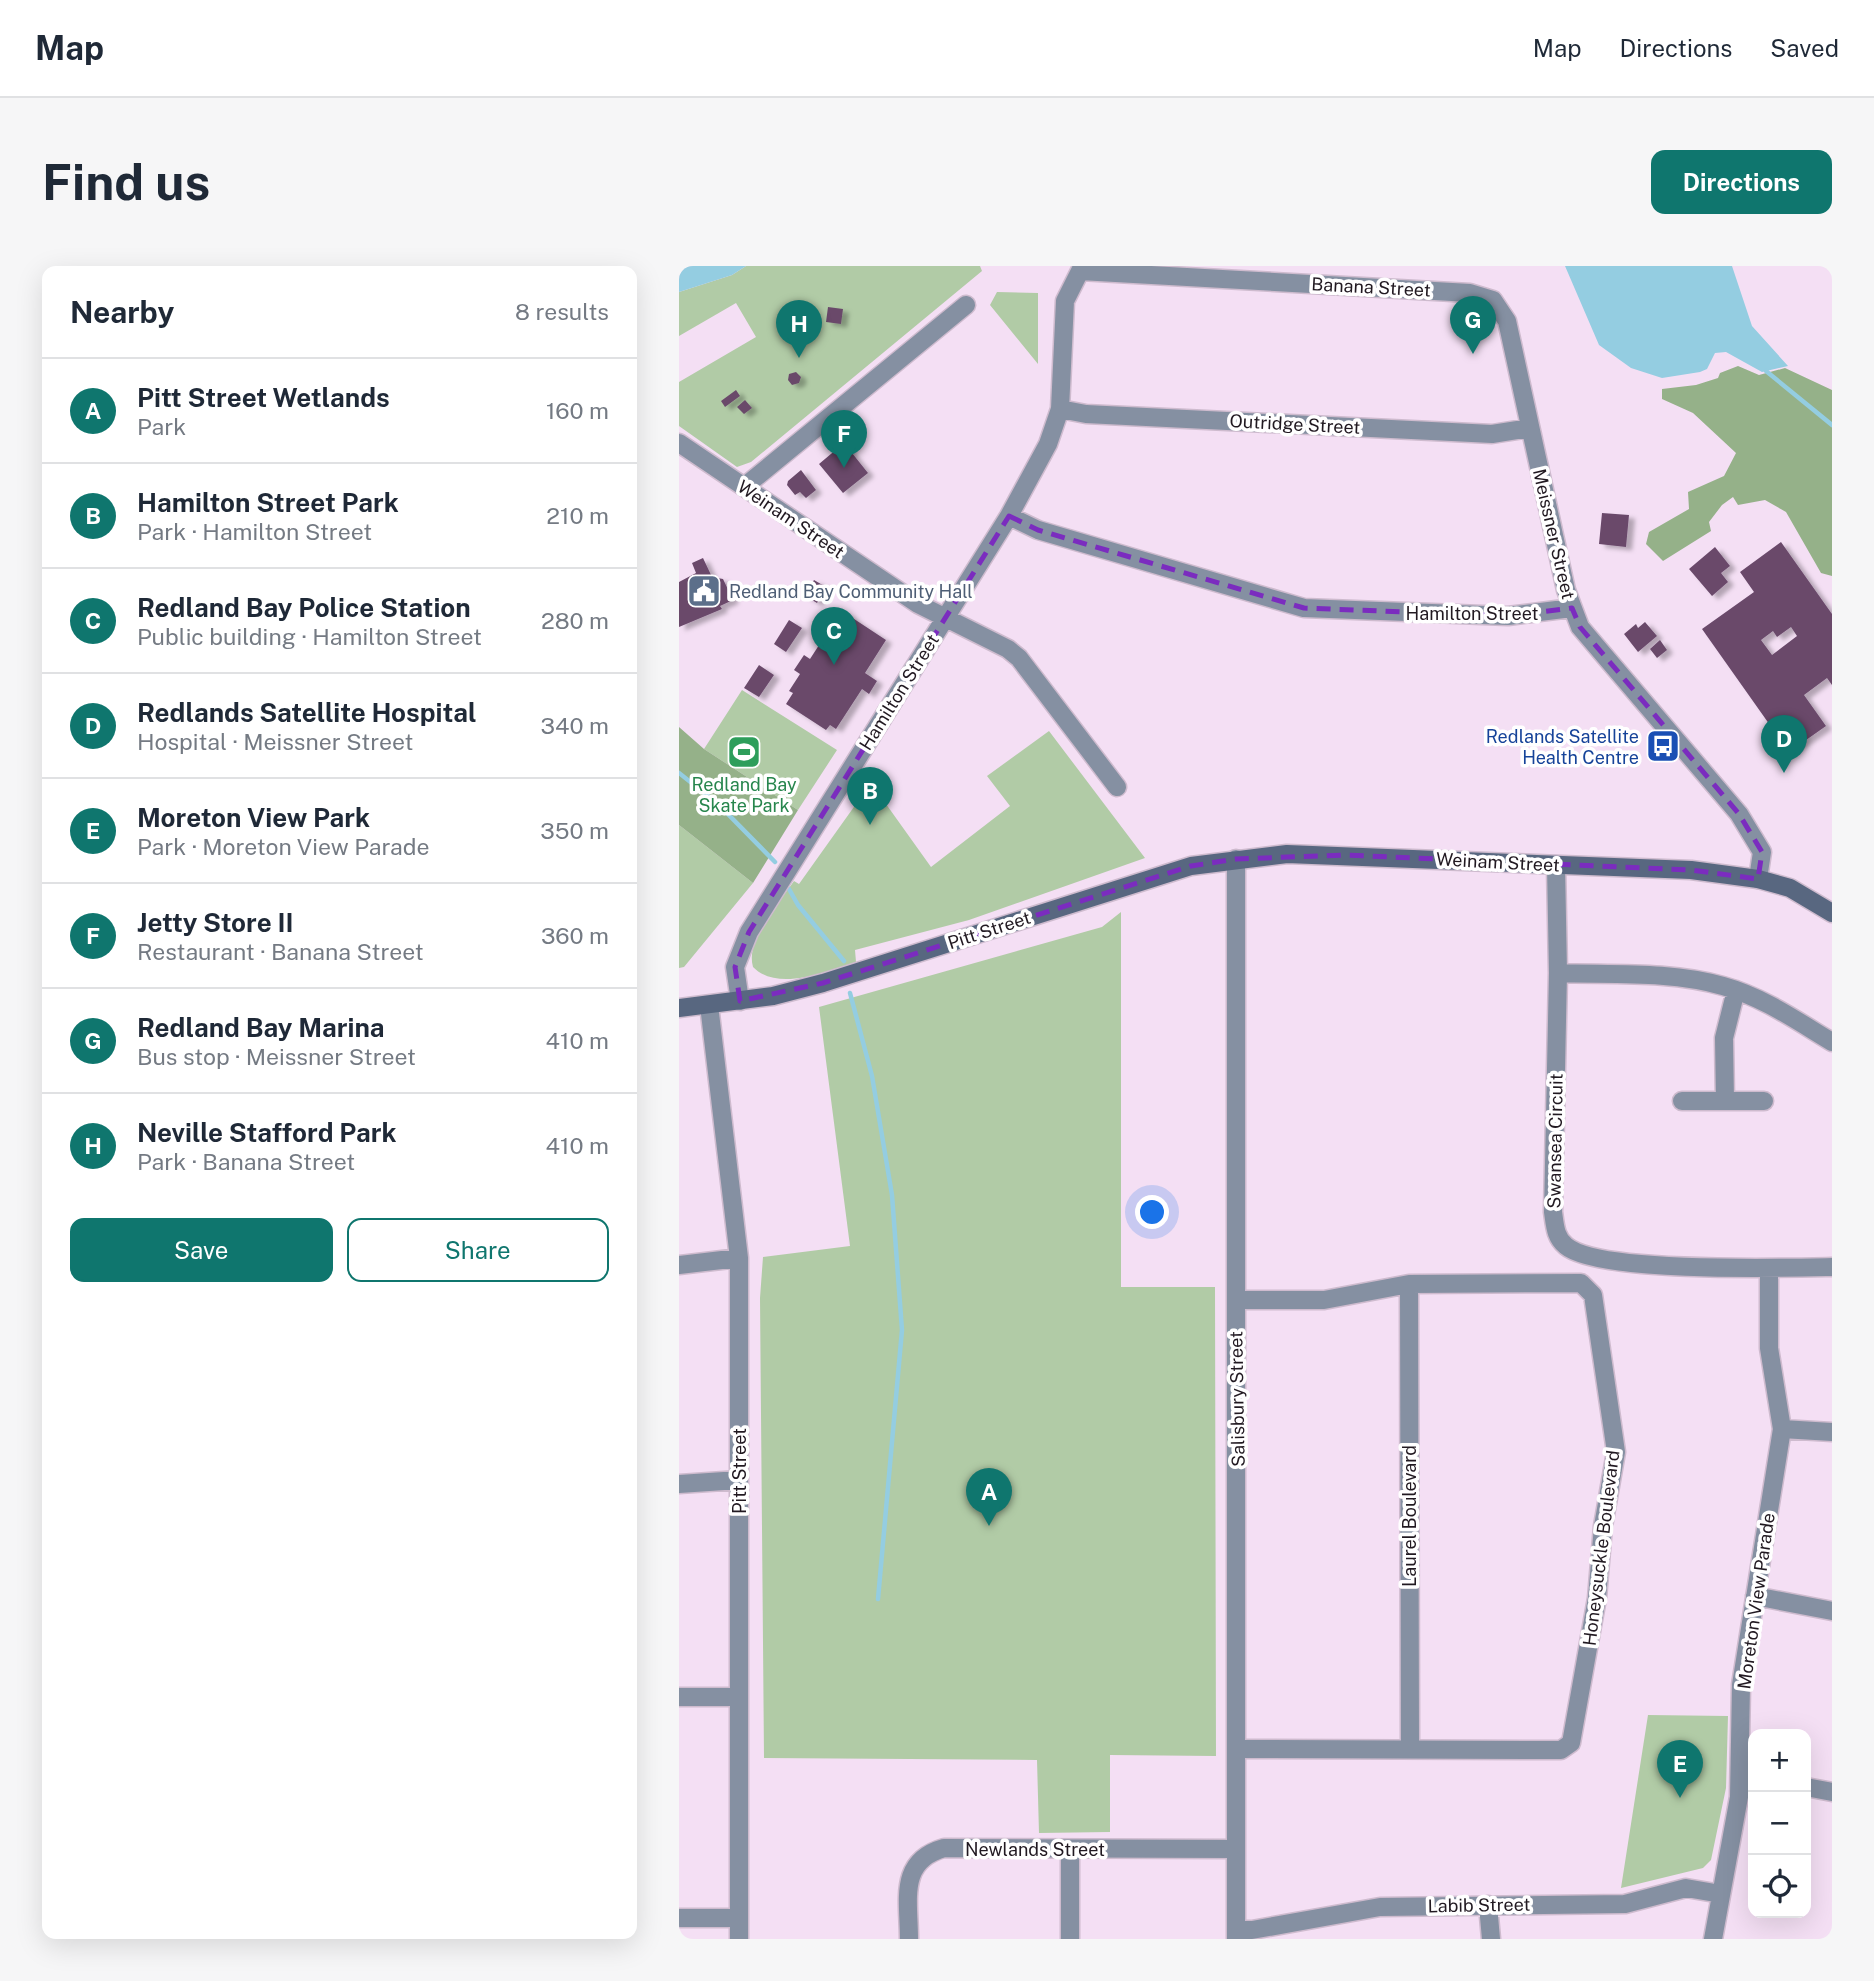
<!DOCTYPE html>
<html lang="en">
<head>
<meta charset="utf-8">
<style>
  body { margin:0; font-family:"Public Sans",sans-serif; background:#f6f6f7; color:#1f2937 }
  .controls { position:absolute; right:21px; bottom:21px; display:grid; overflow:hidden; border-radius:14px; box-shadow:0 7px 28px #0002 }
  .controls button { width:63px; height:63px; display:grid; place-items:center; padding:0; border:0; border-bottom:2px solid #e0e1e3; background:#fff; color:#1f2937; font:35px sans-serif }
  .you { position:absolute; left:474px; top:947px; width:24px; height:24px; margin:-18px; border:5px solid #fff; border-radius:50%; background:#1a73e8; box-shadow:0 0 0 10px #1a73e833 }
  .badge { display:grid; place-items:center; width:46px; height:46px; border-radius:50%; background:#0f766e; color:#fff; font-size:23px; font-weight:700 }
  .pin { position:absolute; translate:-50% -58px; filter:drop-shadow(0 2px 4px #0008) }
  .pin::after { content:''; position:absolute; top:37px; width:24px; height:21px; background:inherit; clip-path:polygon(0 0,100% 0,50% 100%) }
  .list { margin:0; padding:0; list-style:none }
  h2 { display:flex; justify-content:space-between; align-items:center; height:91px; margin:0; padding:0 28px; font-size:30px }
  h2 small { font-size:23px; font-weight:400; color:#747a83 }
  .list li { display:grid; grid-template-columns:46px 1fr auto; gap:21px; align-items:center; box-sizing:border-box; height:105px; padding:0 28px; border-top:2px solid #e0e1e3 }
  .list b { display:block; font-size:26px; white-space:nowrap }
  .list p { margin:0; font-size:23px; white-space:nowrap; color:#747a83 }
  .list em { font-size:23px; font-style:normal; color:#747a83 }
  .actions { display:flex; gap:14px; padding:21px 28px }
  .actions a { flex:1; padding:16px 0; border:2px solid #0f766e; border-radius:14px; text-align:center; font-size:24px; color:#0f766e }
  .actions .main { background:#0f766e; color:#fff }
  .icon { flex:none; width:38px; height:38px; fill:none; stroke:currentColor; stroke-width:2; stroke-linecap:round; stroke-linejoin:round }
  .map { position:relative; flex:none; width:1153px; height:1673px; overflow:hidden; border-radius:14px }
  header { display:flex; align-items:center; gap:42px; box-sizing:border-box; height:98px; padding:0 35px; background:#fff; border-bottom:2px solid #e0e1e3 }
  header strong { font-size:33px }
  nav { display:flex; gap:38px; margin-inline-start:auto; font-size:24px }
  .intro { display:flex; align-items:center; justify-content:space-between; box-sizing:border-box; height:168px; padding:0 42px }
  h1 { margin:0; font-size:49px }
  .button { padding:18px 32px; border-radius:14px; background:#0f766e; color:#fff; font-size:24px; font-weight:700 }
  main { display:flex; gap:42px; padding:0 42px }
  aside { flex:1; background:#fff; border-radius:14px; box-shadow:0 7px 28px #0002 }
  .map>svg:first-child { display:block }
  .green { fill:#b1cba6 }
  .forest { fill:#95b189 }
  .water { fill:#94cde1 }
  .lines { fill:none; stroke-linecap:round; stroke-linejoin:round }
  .stream { stroke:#94cde1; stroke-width:4.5 }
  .building { fill:#6a4a6b; fill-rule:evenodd; filter:url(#shadow) }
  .street-casing { stroke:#cebbce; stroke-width:21 }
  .secondary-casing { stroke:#cebbce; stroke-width:21 }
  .street { stroke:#8590a2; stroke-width:18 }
  .secondary { stroke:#586780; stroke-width:18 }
  .marked { fill:none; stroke:#7b2cbf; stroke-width:5; stroke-dasharray:14 9; stroke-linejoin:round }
  .labels { text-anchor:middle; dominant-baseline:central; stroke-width:7; stroke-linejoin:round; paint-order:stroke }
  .street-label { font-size:18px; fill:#211921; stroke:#fff }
  .service-label { font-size:18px; fill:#4e5e75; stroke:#fff; text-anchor:start }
  .transit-label { font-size:18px; fill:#164399; stroke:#fff; text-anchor:end }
  .leisure-label { font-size:18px; fill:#27864d; stroke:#fff }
</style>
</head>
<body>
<header>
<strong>Map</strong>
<nav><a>Map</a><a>Directions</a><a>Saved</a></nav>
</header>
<div class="intro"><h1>Find us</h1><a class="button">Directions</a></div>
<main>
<aside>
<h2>Nearby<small>8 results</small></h2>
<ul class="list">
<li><span class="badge">A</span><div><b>Pitt Street Wetlands</b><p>Park</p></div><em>160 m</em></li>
<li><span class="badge">B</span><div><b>Hamilton Street Park</b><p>Park · Hamilton Street</p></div><em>210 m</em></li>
<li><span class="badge">C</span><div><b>Redland Bay Police Station</b><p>Public building · Hamilton Street</p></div><em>280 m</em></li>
<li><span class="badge">D</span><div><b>Redlands Satellite Hospital</b><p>Hospital · Meissner Street</p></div><em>340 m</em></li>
<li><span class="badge">E</span><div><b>Moreton View Park</b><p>Park · Moreton View Parade</p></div><em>350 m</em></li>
<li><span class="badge">F</span><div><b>Jetty Store II</b><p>Restaurant · Banana Street</p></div><em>360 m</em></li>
<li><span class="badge">G</span><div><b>Redland Bay Marina</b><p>Bus stop · Meissner Street</p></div><em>410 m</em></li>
<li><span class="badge">H</span><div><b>Neville Stafford Park</b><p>Park · Banana Street</p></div><em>410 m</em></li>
</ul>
<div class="actions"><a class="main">Save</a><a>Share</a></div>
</aside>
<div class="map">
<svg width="1153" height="1673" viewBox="0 0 1153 1673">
  <defs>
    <filter id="shadow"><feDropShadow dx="6" dy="3.5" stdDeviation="2" flood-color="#0004"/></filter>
  </defs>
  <rect width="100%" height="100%" fill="#f4dff4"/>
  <!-- green -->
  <path class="green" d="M 67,0 L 301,0 L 303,5 L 72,196 L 58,201 L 0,160 L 0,116 L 77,71 L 57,37 L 0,70 L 0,26 L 53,9 Z
    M 318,26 L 359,27 L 359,98 L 311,39 Z
    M 63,424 L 158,484 L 119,544 L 25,483 Z
    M 370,465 L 466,592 L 290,654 L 176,684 L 177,696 C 148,706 98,726 74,701 C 66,673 100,637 115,615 L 120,618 L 192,517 L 252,601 L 331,540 L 308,510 Z
    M 0,559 L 74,617 L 5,701 L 0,702 Z
    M 442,646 L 442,1021 L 536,1021 L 537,1490 L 431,1489 L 431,1566 L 360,1567 L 358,1494 L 85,1492 L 81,1032 L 84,991 L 171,980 L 140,741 L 423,661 Z
    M 969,1449 L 1049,1450 L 1047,1522 L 1032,1594 L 1024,1602 L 942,1622 Z"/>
  <!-- forest -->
  <path class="forest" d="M 1059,100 L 1080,109 L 1106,102 L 1153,124 L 1153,310 L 1142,307 L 1107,246 L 1086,234 L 1059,239 L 1054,231 L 1043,239 L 1030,256 L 1032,265 L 984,295 L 967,278 L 970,266 L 1010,243 L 1009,226 L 1045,210 L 1057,187 L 1014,147 L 983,133 L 983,123 L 1017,119 L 1039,112 L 1041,107 Z
    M 0,461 L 25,483 L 119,544 L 74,617 L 0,559 Z"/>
  <!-- water -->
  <path class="water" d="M 0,0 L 67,0 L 53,9 L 0,26 Z
    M 886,0 L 1053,0 L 1073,60 L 1109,100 L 1083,106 L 1047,86 L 1036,87 L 1028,103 L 1021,106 L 983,112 L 952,102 L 920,79 Z"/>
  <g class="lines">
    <!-- stream -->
    <path class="stream" d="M 1087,105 L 1153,159
      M 0,507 L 39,538 L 96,596
      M 110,623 L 119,639 L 165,695
      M 171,727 L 193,810 L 213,929 L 223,1064 L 199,1333"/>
  </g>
  <!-- building -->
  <path class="building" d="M 149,41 L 164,43 L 162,58 L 147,56 Z
    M 117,106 L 122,111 L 120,117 L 113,119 L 109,114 L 110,108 Z
    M 57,124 L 61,130 L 46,141 L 42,135 Z
    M 66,134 L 73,142 L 65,148 L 58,141 Z
    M 165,177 L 189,207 L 164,227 L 140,198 Z
    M 122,204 L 137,224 L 127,232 L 121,226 L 116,229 L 108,219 L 109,215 Z
    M 923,247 L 950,249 L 947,281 L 920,278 Z
    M 1102,276 L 1153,348 L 1153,419 L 1148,412 L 1125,429 L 1147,460 L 1110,486 L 1023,363 L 1075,326 L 1061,306 ZM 1112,361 L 1118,370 L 1093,389 L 1082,374 L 1094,365 L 1098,371 Z
    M 1036,281 L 1051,300 L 1042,307 L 1049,316 L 1033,330 L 1010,303 Z
    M 24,292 L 33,311 L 44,313 L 54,334 L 41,340 L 43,343 L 0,361 L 0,316 L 17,307 L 13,297 Z
    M 135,314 L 147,321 L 138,337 L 125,329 Z
    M 150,343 L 163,352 L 166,347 L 207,374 L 186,407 L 198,415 L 190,428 L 183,423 L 157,463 L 151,459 L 147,464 L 107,438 L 114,427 L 110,425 L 121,408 L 115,404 L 125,389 L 131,393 L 142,376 L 133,370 Z
    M 110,354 L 123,362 L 107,386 L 95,378 Z
    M 966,356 L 978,370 L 959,386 L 945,368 L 957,358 L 959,362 Z
    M 981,374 L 988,384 L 978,392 L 971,383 Z
    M 80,399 L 95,409 L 80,431 L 65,422 Z"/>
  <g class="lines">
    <defs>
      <path id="street" d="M 381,143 L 407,148 L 813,168 L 851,162
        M 0,177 L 239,338 L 329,383 L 340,392 L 438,521
        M 65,221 L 287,39
        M 330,250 L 359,264 L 625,342 L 829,350 L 893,342
        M 877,599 L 879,707 L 874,946 C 876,959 876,971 887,980 C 919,1007 1104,1002 1153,1001
        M 879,707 C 932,709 992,705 1044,720 C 1084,731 1118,755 1153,776
        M 61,735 L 56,701 L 70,666 L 330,250 L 369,178 L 381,143 L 386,35 L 401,5 L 791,27 L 814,34 L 828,55 L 887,324 L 901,361 L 1060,548 L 1083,586 L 1079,613
        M 30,739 L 60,992 L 60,1673
        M 1003,835 L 1085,835
        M 1046,835 L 1045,772 L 1057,724
        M 0,999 L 60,992
        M 730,1019 L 731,1482
        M 557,1034 L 645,1034 L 730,1018 L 902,1017 L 914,1029 L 937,1186 L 924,1260 L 918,1332 L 892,1477 L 882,1484 L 558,1483
        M 1103,1163 L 1153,1166
        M 0,1218 L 60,1214
        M 1076,1330 L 1153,1345
        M 0,1431 L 59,1431
        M 1127,1521 L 1153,1526
        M 391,1583 L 391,1673
        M 809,1639 L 812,1673
        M 0,1652 L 60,1652
        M 557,1664 L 573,1664 L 701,1641 L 946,1638 L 1007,1622 L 1042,1628
        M 230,1673 C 230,1634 219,1595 265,1582 L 557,1583
        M 557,1673 L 557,593
        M 1034,1673 L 1060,1531 L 1062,1419 L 1103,1163 L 1090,1082 L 1090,1002"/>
      <path id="secondary" d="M 0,742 L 94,730 L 144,717 L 512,600 L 608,588 L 1012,604 L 1079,613 L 1111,622 L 1153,647"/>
    </defs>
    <!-- street casing -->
    <use href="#street" class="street-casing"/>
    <!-- secondary casing -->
    <use href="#secondary" class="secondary-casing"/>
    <!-- street -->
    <use href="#street" class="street"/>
    <!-- secondary -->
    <use href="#secondary" class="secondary"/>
  </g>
  <!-- marked area -->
  <path class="marked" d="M 330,250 L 359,264 L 625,342 L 829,350 L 893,342 L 901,361 L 1060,548 L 1083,586 L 1079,613 L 1012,604 L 666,589 L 557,593 L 512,600 L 144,717 L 61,735 L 56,701 L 70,666 Z"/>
  <!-- icons -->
  <defs>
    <symbol id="civic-square" viewBox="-11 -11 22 22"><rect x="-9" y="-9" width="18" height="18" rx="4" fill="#5c6f8a" stroke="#fff"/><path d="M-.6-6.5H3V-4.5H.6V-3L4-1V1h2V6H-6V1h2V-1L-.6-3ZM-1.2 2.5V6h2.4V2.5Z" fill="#fff"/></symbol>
    <symbol id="bus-square" viewBox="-11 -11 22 22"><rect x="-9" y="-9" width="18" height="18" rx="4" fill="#1a4fb4" stroke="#fff"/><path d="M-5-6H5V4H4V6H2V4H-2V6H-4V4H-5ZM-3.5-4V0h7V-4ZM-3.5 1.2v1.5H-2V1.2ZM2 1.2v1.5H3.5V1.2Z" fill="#fff"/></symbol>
    <symbol id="stadium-square" viewBox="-11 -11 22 22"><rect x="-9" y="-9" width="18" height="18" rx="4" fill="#2e9e5b" stroke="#fff"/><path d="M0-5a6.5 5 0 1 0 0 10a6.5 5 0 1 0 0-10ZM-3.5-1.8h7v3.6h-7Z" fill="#fff"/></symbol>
  </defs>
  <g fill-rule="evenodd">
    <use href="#civic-square" x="6" y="306" width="38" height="38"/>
    <use href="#bus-square" x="965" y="461" width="38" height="38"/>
    <use href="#stadium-square" x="46" y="467" width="38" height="38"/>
  </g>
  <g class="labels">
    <!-- street labels -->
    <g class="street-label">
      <text transform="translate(692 21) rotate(3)">Banana Street</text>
      <text transform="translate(616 158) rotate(3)">Outridge Street</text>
      <text transform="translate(112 253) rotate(34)">Weinam Street</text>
      <text transform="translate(875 268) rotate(77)">Meissner Street</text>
      <text x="793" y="347">Hamilton Street</text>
      <text transform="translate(220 426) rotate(-58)">Hamilton Street</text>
      <text transform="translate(819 596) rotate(3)">Weinam Street</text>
      <text transform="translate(310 664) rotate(-18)">Pitt Street</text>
      <text transform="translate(876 875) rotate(-89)">Swansea Circuit</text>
      <text transform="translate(558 1133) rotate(-91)">Salisbury Street</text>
      <text transform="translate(60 1205) rotate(-90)">Pitt Street</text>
      <text transform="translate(730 1250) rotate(-90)">Laurel Boulevard</text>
      <text transform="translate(922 1282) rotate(-83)">Honeysuckle Boulevard</text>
      <text transform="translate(1077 1335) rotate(-82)">Moreton View Parade</text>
      <text x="356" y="1583">Newlands Street</text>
      <text transform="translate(800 1639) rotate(-1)">Labib Street</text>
    </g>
    <!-- service labels -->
    <g class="service-label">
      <text x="50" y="325">Redland Bay Community Hall</text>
    </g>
    <!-- transit labels -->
    <g class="transit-label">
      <text x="960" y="470">Redlands Satellite<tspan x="960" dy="21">Health Centre</tspan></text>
    </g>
    <!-- leisure labels -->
    <g class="leisure-label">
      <text x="65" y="518">Redland Bay<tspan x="65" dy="21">Skate Park</tspan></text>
    </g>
  </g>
</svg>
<div class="controls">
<button>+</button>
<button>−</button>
<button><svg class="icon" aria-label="locate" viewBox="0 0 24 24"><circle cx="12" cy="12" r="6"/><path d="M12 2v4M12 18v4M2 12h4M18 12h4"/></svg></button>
</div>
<div class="you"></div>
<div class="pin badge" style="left:310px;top:1260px">A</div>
<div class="pin badge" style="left:191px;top:559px">B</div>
<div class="pin badge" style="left:155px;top:399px">C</div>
<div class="pin badge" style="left:1105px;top:507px">D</div>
<div class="pin badge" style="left:1001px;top:1532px">E</div>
<div class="pin badge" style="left:165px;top:202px">F</div>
<div class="pin badge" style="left:794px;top:88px">G</div>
<div class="pin badge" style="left:120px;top:92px">H</div>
</div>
</main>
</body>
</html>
